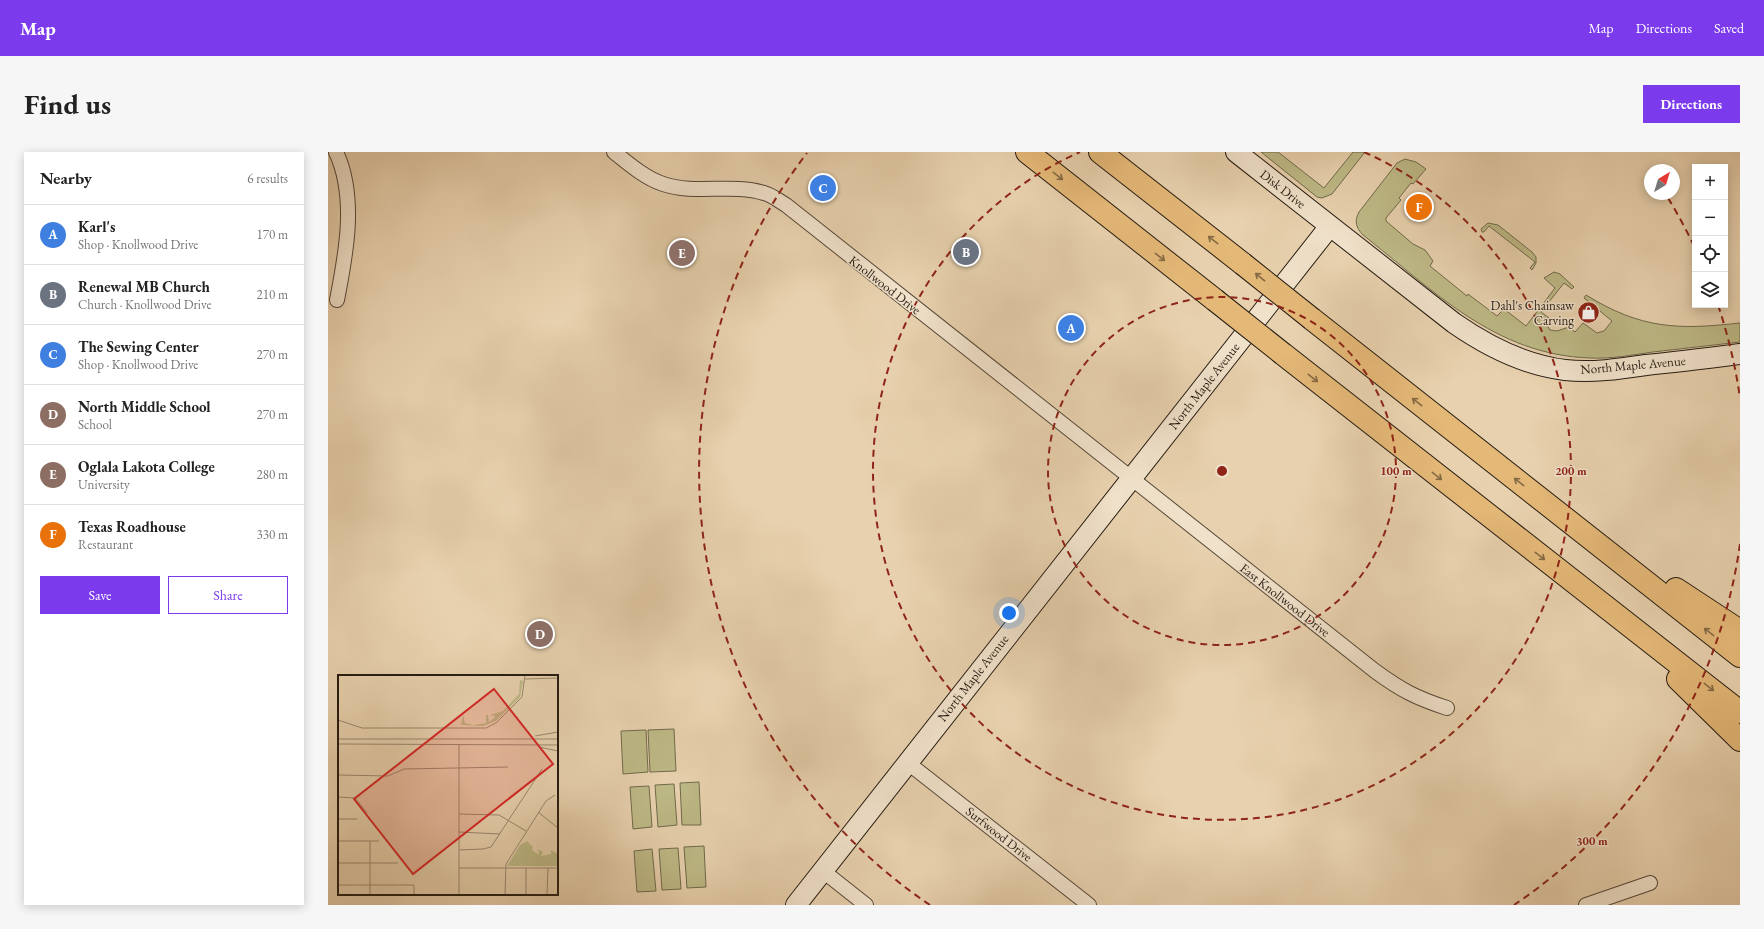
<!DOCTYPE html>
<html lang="en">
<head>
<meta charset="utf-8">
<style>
  body { margin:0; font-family:"EB Garamond",serif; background:#f6f6f6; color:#222 }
  .controls { position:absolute; right:12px; top:12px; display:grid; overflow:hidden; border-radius:0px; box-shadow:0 2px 10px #0003 }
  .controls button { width:36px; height:36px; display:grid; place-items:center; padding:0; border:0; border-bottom:1px solid #e0e0e0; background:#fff; color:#222; font:20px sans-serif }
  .compass { position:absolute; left:1316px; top:12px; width:36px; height:36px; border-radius:50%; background:#fff; box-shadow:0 2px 10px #0003; rotate:38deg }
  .you { position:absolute; left:681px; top:461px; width:14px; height:14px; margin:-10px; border:3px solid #fff; border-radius:50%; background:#1a73e8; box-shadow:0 0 0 6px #1a73e833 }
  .badge { display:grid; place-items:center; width:26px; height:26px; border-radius:50%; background:#7c3aed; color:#fff; font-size:13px; font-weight:700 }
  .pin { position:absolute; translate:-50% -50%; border:2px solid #fff; box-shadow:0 1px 4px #0006 }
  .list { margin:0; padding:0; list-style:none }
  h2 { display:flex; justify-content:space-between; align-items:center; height:52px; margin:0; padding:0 16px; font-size:17px }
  h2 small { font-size:13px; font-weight:400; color:#767676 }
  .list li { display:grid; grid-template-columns:26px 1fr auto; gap:12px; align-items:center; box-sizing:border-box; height:60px; padding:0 16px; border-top:1px solid #e0e0e0 }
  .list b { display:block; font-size:15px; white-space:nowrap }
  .list p { margin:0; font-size:13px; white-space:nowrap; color:#767676 }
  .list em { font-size:13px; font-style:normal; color:#767676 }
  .actions { display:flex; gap:8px; padding:12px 16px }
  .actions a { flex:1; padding:9px 0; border:1px solid #7c3aed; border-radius:0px; text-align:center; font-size:14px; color:#7c3aed }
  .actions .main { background:#7c3aed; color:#fff }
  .icon { flex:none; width:22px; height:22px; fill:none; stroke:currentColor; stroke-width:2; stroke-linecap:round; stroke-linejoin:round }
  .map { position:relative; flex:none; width:1412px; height:753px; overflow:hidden; border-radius:0px }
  header { display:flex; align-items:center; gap:24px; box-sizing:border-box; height:56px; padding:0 20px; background:#7c3aed; color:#fff }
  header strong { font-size:19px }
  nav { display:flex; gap:22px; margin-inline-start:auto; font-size:14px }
  .intro { display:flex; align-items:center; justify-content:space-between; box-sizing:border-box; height:96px; padding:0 24px }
  h1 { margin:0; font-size:28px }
  .button { padding:10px 18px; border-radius:0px; background:#7c3aed; color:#fff; font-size:14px; font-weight:700 }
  main { display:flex; gap:24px; padding:0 24px }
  aside { flex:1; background:#fff; border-radius:0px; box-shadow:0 2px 10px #0003 }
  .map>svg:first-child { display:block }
  .green { fill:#bdb986; stroke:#716a4c }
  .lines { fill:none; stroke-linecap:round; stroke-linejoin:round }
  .street-casing { stroke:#564839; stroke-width:16 }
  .secondary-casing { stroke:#251b12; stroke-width:22 }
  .highway-casing { stroke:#251b12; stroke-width:24 }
  .street { stroke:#f0e1ca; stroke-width:14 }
  .secondary { stroke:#f0e1ca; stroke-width:20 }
  .highway { stroke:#e4b877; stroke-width:22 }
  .highway-bridge-casing { stroke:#251b12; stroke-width:24; stroke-linecap:butt }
  .highway-bridge { stroke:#e4b877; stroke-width:22 }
  .oneway { stroke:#846a44 }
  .ring { fill:none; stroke:#8f2418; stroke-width:2; stroke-dasharray:7 5 }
  .labels { text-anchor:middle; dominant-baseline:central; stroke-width:3; stroke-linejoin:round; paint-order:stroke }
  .street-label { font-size:13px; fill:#251b12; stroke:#f0e1ca }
  .poi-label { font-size:13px; fill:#251b12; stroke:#f0e1ca; text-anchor:end }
  .inset-road { fill:none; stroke:#9a8870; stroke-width:1 }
  .view { fill:#d62828; fill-opacity:0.15; stroke:#d62828; stroke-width:2 }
  .inset-edge { fill:none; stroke:#251b12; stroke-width:2 }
  .centre { fill:#8f2418; stroke:#f0e1ca; stroke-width:2 }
  .ring-label { font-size:12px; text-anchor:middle; font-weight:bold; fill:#8f2418; stroke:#f0e1ca; stroke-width:3; stroke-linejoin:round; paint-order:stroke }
</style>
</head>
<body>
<header>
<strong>Map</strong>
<nav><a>Map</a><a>Directions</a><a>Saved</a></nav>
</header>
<div class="intro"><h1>Find us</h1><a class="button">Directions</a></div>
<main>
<aside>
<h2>Nearby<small>6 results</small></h2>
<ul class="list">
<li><span class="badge" style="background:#3f7fe0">A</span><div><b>Karl's</b><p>Shop · Knollwood Drive</p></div><em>170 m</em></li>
<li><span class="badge" style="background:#6b7280">B</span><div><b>Renewal MB Church</b><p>Church · Knollwood Drive</p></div><em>210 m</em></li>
<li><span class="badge" style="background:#3f7fe0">C</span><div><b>The Sewing Center</b><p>Shop · Knollwood Drive</p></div><em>270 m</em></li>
<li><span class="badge" style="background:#8d6e63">D</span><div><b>North Middle School</b><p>School</p></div><em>270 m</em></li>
<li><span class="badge" style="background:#8d6e63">E</span><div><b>Oglala Lakota College</b><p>University</p></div><em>280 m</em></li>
<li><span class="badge" style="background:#e8710a">F</span><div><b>Texas Roadhouse</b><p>Restaurant</p></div><em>330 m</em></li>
</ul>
<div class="actions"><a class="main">Save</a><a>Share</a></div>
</aside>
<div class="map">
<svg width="1412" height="753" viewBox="0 0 1412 753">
  <rect width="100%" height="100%" fill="#e8d1ae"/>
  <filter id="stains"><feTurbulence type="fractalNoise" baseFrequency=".005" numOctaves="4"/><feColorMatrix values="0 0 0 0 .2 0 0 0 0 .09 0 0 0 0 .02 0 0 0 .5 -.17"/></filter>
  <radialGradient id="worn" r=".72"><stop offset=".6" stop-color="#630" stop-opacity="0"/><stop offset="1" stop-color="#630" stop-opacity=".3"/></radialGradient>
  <!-- green -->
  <path class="green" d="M 933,0 L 950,0 L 996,36 L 1025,0 L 1037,0 L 1004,42 L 994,46 L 989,45 Z
    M 1077,7 L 1088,10 L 1098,17 L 1085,32 L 1083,31 L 1071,46 L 1073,48 L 1058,66 L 1058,69 L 1085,92 L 1097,98 L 1105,109 L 1102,114 L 1139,144 L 1140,142 L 1169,164 L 1176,157 L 1198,174 L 1227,136 L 1216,126 L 1226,120 L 1232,122 L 1246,135 L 1244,137 L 1236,131 L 1213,160 L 1221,166 L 1219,173 L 1222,178 L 1229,179 L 1241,175 L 1247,180 L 1255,171 L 1269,181 L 1276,179 L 1284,169 L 1256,146 L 1258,143 C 1313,177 1350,178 1412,171 L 1412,190 C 1383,193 1354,197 1325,200 C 1304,203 1283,207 1262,206 C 1167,203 1105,138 1035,83 C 1028,76 1026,69 1031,60 L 1069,11 Z
    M 1160,71 L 1170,73 L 1204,100 L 1208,105 L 1208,111 L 1204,118 L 1202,116 L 1207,110 L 1161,74 L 1156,80 L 1154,80 L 1153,77 Z
    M 346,577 L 348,619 L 322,620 L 320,578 Z
    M 318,578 L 320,620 L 295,622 L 293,579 Z
    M 371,630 L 373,673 L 354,673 L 352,631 Z
    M 346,632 L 349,673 L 330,675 L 327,633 Z
    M 321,634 L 324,675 L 305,677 L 302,635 Z
    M 376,694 L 378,735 L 359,736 L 356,695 Z
    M 350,696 L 353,737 L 334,738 L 331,697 Z
    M 324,697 L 328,739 L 309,740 L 306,699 Z"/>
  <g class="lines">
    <defs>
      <path id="street" d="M 8,0 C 29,45 18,102 9,148
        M 286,0 C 301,12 317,26 335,32 C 367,43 404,31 436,41 C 444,43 451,49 458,53 L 1047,519 C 1073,538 1088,546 1119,556
        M 580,611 L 761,753
        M 495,719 L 538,753
        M 1258,753 L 1322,731"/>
      <path id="secondary" d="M 908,0 L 1126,171 C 1159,194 1196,213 1237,218 C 1264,221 1291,217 1318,213 C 1350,210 1381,206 1412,202
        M 468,753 L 1002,74"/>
      <path id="highway" d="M 699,0 L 887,148
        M 772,0 L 915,112
        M 984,167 L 1412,504
        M 955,202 L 1412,560
        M 1348,437 L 1412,479
        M 1350,527 L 1412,588"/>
    </defs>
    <!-- street casing -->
    <use href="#street" class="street-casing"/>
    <!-- secondary casing -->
    <use href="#secondary" class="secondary-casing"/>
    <!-- highway casing -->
    <use href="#highway" class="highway-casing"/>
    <!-- street -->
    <use href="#street" class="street"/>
    <!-- secondary -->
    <use href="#secondary" class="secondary"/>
    <!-- highway -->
    <use href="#highway" class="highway"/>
    <defs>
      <path id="highway-bridge" d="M 915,112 L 984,167
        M 887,148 L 955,202"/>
    </defs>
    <!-- highway-bridge casing -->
    <use href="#highway-bridge" class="highway-bridge-casing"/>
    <!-- highway-bridge -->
    <use href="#highway-bridge" class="highway-bridge"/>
  </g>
  <!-- one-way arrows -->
  <defs><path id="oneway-shaft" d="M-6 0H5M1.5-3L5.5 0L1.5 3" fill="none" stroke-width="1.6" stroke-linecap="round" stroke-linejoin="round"/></defs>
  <g class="oneway">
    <use href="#oneway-shaft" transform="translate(730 24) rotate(38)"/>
    <use href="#oneway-shaft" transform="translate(885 88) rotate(-142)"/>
    <use href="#oneway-shaft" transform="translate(832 105) rotate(38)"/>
    <use href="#oneway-shaft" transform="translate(932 125) rotate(-141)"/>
    <use href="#oneway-shaft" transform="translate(985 226) rotate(38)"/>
    <use href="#oneway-shaft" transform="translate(1089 250) rotate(-142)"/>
    <use href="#oneway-shaft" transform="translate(1109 324) rotate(38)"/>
    <use href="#oneway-shaft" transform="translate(1191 330) rotate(-142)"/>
    <use href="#oneway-shaft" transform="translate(1212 404) rotate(38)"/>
    <use href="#oneway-shaft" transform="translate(1381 480) rotate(-142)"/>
    <use href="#oneway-shaft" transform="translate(1381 535) rotate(38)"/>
  </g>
  <!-- distance rings -->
  <g class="ring">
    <circle cx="894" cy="319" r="174"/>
    <path d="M1036 0A349 349 0 1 1 752 0"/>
    <path d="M1412 392A523 523 0 0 1 1186 753M602 753A523 523 0 0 1 479 1M1340 46A523 523 0 0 1 1366 94M1390 153A523 523 0 0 1 1412 246"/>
  </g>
  <!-- icons -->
  <defs>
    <symbol id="shop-disc" viewBox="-11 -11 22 22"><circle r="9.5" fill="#8f2418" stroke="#f0e1ca"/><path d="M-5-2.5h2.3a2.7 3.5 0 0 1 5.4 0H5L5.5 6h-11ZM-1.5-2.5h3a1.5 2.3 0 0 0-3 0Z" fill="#fff"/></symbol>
  </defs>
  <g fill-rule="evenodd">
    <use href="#shop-disc" x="1248" y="148" width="25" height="25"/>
  </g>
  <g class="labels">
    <!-- street labels -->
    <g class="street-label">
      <text transform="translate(955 37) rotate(38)">Disk Drive</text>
      <text transform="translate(557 133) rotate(38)">Knollwood Drive</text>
      <text transform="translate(1305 213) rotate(-5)">North Maple Avenue</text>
      <text transform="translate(876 234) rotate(-52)">North Maple Avenue</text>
      <text transform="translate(957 448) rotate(38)">East Knollwood Drive</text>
      <text transform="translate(645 526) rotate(-52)">North Maple Avenue</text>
      <text transform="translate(671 682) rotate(38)">Surfwood Drive</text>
    </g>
    <!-- poi labels -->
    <g class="poi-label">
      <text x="1246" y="153">Dahl's Chainsaw<tspan x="1246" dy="15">Carving</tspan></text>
    </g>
  </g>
  <!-- overview -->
  <g transform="translate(10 523)">
    <rect width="220" height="220" fill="#e8d1ae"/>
    <path d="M 182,5 L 185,6 L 182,22 L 158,46 L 145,51 L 123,50 L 125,40 L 127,48 L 135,50 L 148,48 L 148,40 L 150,40 L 151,47 L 156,43 L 157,41 L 152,40 L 165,36 L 181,19 ZM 189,166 L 195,172 L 194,175 L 201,180 L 200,174 L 205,177 L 203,181 L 213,179 L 213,175 L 220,179 L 220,191 L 169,191 L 182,170 Z" fill="#bdb986"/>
    <path class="inset-road" d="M 187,4 L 220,3M 0,45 L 24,53 L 148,53 L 158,48 L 184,22 L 187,0M 197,61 L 220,57M 0,64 L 220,64M 0,69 L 220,70M 201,72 L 220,76M 0,100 L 50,101 L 66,94 L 170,92M 0,122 L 17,123 L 29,138M 200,137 L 220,153M 121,139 L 161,140 L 188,156M 0,144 L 19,144M 121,157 L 162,159M 0,166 L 41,166M 121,175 L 145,174 L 153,172 L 204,94M 0,188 L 60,188M 121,193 L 220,193M 188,193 L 188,220M 0,210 L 76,210 L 76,220M 32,220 L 32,166M 121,220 L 121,69M 167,220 L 168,189 L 208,126 L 217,120M 209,220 L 210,193"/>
    <path class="view" d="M 156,14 L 215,89 L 75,199 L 16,124 Z"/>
    <rect width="220" height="220" class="inset-edge"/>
  </g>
  <circle cx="894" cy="319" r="6" class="centre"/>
  <g class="ring-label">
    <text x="1068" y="323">100 m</text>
    <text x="1243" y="323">200 m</text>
    <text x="1264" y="693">300 m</text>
  </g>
  <rect width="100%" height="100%" filter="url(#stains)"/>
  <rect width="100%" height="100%" fill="url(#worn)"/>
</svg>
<div class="controls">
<button>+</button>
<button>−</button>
<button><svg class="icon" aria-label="locate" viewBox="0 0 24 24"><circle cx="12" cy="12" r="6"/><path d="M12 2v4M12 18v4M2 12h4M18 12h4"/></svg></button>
<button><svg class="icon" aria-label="layers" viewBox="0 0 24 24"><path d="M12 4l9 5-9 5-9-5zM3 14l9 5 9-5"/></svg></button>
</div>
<svg class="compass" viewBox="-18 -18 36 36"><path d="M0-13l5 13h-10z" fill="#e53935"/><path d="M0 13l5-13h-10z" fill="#767676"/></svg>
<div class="you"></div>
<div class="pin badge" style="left:743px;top:176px;background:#3f7fe0">A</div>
<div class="pin badge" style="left:638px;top:100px;background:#6b7280">B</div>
<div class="pin badge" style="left:495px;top:36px;background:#3f7fe0">C</div>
<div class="pin badge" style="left:212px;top:482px;background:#8d6e63">D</div>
<div class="pin badge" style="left:354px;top:101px;background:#8d6e63">E</div>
<div class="pin badge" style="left:1091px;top:55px;background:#e8710a">F</div>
</div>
</main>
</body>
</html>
